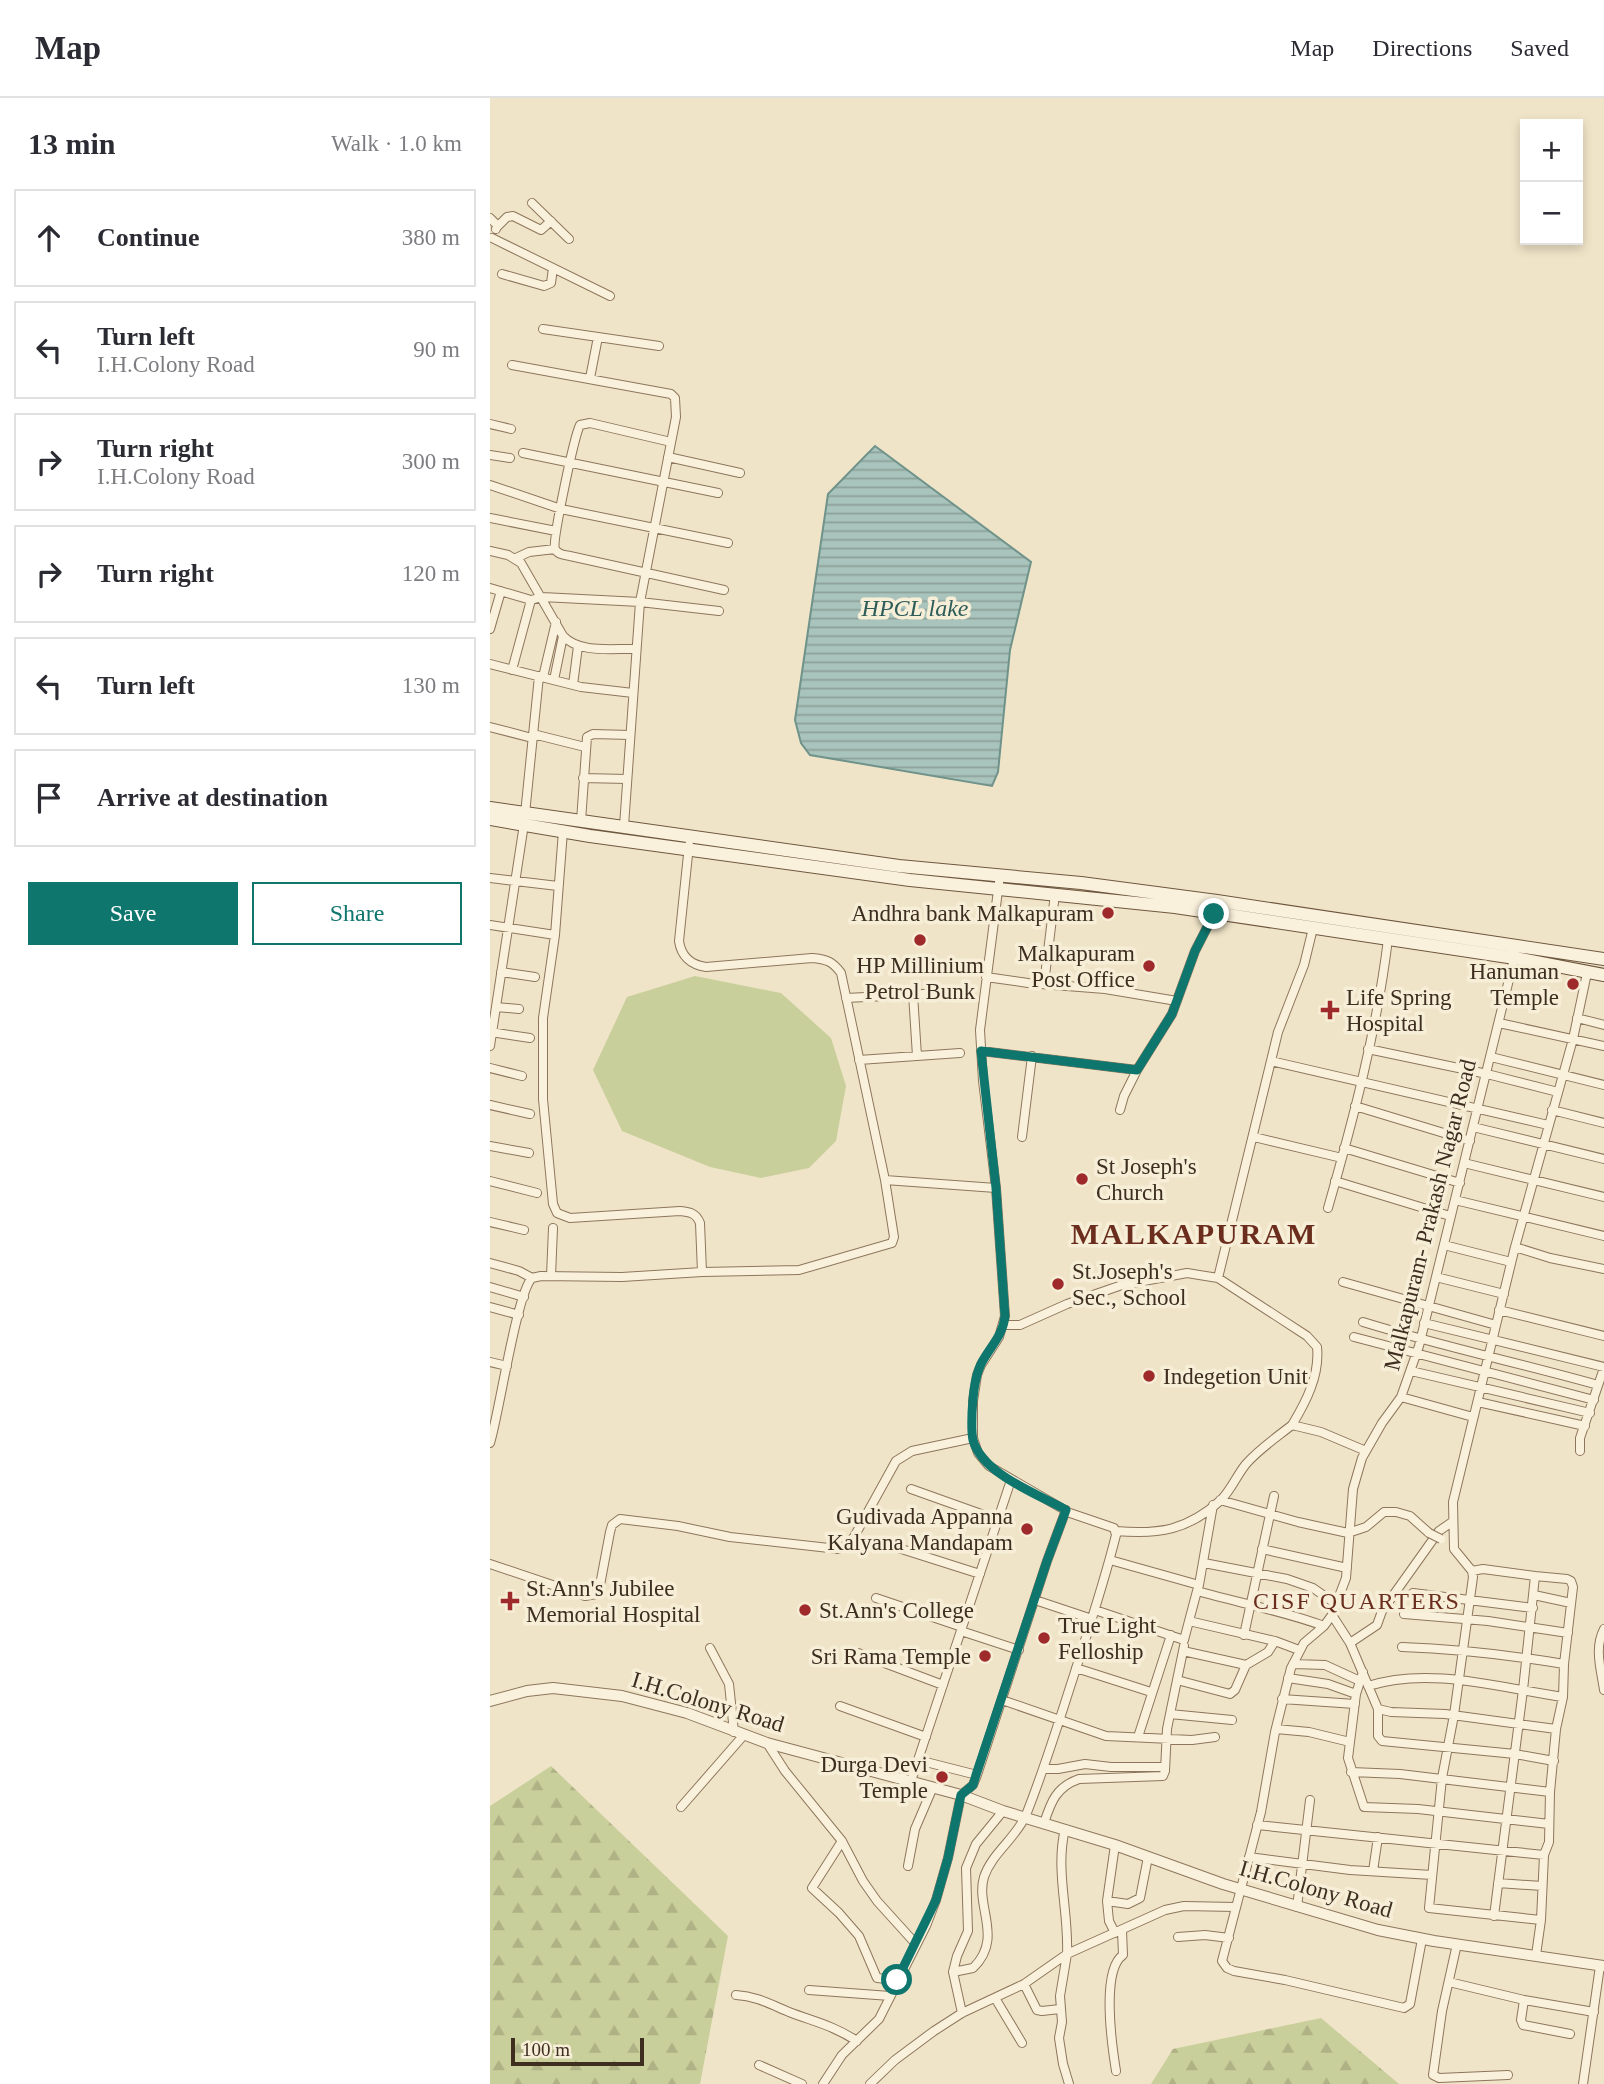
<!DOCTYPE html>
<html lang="en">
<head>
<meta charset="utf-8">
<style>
  body { margin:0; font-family:Georgia,serif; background:#f2f2f3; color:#2b2b33 }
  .controls { position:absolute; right:21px; top:21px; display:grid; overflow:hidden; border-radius:0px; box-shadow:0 4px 10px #0003 }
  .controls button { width:63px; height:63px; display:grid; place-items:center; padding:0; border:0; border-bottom:2px solid #e1e1e2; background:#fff; color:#2b2b33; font:35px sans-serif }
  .scale { position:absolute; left:21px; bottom:18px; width:133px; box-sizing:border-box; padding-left:7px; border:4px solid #3d2e20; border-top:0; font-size:19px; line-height:24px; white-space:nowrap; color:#3d2e20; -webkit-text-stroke:5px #f7eed8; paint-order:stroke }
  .stop { position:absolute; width:21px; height:21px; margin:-16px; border:5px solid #0f766e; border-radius:50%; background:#fff }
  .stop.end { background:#0f766e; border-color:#fff; box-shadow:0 2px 7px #0008 }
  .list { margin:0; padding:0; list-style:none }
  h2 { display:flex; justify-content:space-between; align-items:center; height:91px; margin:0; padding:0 28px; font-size:30px }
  h2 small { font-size:23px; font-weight:400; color:#7c7c81 }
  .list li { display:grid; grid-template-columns:46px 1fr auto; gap:21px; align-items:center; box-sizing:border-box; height:98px; margin:0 14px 14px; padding:0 14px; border:2px solid #e1e1e2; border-radius:0px }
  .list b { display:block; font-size:26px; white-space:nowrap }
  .list p { margin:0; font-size:23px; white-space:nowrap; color:#7c7c81 }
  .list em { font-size:23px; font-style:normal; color:#7c7c81 }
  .actions { display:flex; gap:14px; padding:21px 28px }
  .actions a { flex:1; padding:16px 0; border:2px solid #0f766e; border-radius:0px; text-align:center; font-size:24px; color:#0f766e }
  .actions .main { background:#0f766e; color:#fff }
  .icon { flex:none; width:38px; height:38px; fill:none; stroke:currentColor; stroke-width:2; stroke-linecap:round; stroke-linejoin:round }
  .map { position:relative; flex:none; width:1114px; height:1986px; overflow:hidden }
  header { display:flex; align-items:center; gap:42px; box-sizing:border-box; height:98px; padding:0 35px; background:#fff; border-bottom:2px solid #e1e1e2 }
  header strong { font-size:33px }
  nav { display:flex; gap:38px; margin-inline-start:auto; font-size:24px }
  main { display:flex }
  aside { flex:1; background:#fff }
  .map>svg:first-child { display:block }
  .forest { fill:url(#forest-firs) }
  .green { fill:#c9cf9b }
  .water { fill:url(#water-rules); stroke:#6f938a; stroke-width:2 }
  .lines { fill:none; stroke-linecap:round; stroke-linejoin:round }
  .minor-casing { stroke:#8d765c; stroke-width:10 }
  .tertiary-casing { stroke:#8d765c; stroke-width:12 }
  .secondary-casing { stroke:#6f573f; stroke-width:14 }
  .minor { stroke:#faf1dc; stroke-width:8 }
  .tertiary { stroke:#faf1dc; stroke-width:10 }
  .secondary { stroke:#faf1dc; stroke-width:12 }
  .minor-bridge-casing { stroke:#8d765c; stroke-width:10; stroke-linecap:butt }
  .minor-bridge { stroke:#faf1dc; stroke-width:8 }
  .route { stroke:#0f766e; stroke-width:9 }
  .poi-dot { fill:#9e2a2b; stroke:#f7eed8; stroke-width:2.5 }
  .labels { text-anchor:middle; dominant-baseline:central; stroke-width:7; stroke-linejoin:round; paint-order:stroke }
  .poi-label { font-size:23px; fill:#3d2e20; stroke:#f7eed8; text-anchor:start }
  .street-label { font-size:23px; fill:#3d2e20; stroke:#f7eed8 }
  .water-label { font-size:24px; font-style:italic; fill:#2f5d5a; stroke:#f7eed8 }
  .neighbourhood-label { font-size:24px; letter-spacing:2px; fill:#6b2e1e; stroke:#f7eed8 }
  .district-label { font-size:30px; font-weight:bold; letter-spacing:2px; fill:#6b2e1e; stroke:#f7eed8 }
</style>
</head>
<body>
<header>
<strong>Map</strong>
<nav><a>Map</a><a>Directions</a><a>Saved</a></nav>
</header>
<main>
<aside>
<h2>13 min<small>Walk · 1.0 km</small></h2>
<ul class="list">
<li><svg class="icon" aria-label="ahead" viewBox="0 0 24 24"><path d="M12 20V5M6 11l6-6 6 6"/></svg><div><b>Continue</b></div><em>380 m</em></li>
<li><svg class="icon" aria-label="left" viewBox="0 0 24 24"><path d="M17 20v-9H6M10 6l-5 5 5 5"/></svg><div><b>Turn left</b><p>I.H.Colony Road</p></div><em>90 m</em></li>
<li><svg class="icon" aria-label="right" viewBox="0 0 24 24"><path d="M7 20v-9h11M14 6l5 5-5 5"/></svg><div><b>Turn right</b><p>I.H.Colony Road</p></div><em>300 m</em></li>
<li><svg class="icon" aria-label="right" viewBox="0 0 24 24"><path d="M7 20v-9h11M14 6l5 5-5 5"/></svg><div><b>Turn right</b></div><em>120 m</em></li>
<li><svg class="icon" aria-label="left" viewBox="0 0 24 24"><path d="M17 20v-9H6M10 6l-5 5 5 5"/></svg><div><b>Turn left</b></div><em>130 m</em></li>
<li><svg class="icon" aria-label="arrive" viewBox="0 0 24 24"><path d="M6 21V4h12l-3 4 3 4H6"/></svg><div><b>Arrive at destination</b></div></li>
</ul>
<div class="actions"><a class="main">Save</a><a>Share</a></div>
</aside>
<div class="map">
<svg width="1114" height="1986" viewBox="0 0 1114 1986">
  <defs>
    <pattern id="forest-firs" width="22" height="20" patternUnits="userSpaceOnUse" patternTransform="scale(1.75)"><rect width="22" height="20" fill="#c9cf9b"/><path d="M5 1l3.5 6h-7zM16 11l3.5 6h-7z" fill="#aeb285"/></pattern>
    <pattern id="water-rules" width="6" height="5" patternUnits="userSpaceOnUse" patternTransform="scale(1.75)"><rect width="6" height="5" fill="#a9c4bc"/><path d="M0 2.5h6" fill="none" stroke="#8ba098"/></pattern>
  </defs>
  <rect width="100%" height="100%" fill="#f0e4c8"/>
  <!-- forest -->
  <path class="forest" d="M 61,1668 L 238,1838 L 210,1986 L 0,1986 L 0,1708 Z
    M 831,1920 L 909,1986 L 661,1986 L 683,1951 Z"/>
  <!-- green -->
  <path class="green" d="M 205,878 L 291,895 L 341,940 L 356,988 L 346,1043 L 319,1070 L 271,1080 L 220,1069 L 132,1033 L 103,972 L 137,899 Z"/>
  <!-- water -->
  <path class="water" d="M 385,348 L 541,464 L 520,552 L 508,674 L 502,688 L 320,657 L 311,645 L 305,622 L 338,396 Z"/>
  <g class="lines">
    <defs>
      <path id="minor" d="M 42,105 L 79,141
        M 0,120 L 7,127 L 6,131
        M 7,129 L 17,119 L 23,118 L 51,132 L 61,123
        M 2,140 L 120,198
        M 12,176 L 54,188 L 61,185 L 63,170
        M 53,231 L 108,239 L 100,280
        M 108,239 L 169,248
        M 22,267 L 181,296 L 185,300 L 186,319 L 150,504 L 134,728
        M 0,326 L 21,331
        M 181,344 L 100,325 L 90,327 C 84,339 62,443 65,451 C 68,457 75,457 80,458 L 234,492
        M 33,355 L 228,395
        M 0,357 L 20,360
        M 178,359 L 250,375
        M 0,387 L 71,411 L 238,445
        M 0,420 L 66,433
        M 0,453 L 18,457 L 31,465 L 73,538 C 90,556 123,550 146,551
        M 26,460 L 39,454 L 65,451
        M 0,490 L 41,502 L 52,499 L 150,504 L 229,513
        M 0,531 L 11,493
        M 0,566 L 91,589 L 143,595
        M 22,572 L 41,502
        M 53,579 L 66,524
        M 64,582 L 73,538
        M 83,587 L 88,548
        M 0,629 L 42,640
        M 43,636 L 95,649
        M 93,680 L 137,681
        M 35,716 L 49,578
        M 91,723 L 97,639 L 103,636 L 140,637
        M 73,733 L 65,837 L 53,920 L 53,1001 L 63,1106 L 67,1115 L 80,1120 L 190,1113 C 200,1114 206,1115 210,1125 L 212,1174
        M 0,780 L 68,788
        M 0,827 L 65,837
        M 11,874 L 45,879
        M 496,879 L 538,885 L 615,891 L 687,903
        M 554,886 L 565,796
        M 423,896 L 427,958
        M 356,900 L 473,894
        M 6,909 L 29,911
        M 1087,920 L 1114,927
        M 1009,925 L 1114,948
        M 0,934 L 40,940
        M 0,948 L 34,726
        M 878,951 L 997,976 L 1068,994
        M 491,953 L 647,972
        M 1001,959 L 1114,987
        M 369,962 L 470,955
        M 781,963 L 1058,1027
        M 0,970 L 32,978
        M 0,1007 L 40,1016
        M 865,1008 L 980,1043
        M 630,1012 L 634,998 L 647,972 L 682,916 L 705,853 L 724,816
        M 1062,1012 L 1114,1025
        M 983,1029 L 1114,1061
        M 532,1039 L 542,958
        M 764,1039 L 852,1060
        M 0,1048 L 39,1055
        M 854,1050 L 970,1085
        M 974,1065 L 1114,1099
        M 395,1082 L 506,1090
        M 0,1083 L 47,1095
        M 845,1083 L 960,1118
        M 965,1102 L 1114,1138
        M 838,1110 C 863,1022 887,932 898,841
        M 0,1124 L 34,1132
        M 954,1147 L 1021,1164
        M 1025,1149 L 1060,1160 L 1114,1171
        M 0,1165 L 29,1173 L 42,1180
        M 61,1178 L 63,1130
        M 946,1179 L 1014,1196
        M 728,1180 L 788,934 L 814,867 L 823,830
        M 853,1184 L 1006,1227
        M 0,1189 L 34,1199
        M 0,1209 L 29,1217
        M 1009,1212 L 1114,1238
        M 873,1224 C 950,1248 1030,1265 1108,1287
        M 934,1225 L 1114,1269
        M 514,1227 L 530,1227 L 577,1206 L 632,1187 L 697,1175 L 728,1180 L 817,1238 L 827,1249 C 830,1277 816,1304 802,1327
        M 864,1239 L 1104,1302
        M 0,1264 L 17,1268
        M 921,1273 L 1100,1315
        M 911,1299 L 983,1319
        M 988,1304 L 1095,1328
        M 0,1345 C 9,1316 27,1194 42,1180 L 51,1178 L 132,1179 L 212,1174 L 309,1172 L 402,1145 L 404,1139 L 395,1082 L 351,875 C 343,864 337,861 322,860 L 216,869 C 201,867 191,858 189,843 L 199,747
        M 1090,1353 L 1090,1340 L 1114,1270
        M 421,1391 L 508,1422
        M 730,1402 L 808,1424 L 858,1435 L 876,1429 L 894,1414 L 906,1414 L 920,1418 L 939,1435
        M 626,1433 C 669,1437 698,1432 731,1402 C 741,1392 747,1377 756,1366 C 769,1351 787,1339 802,1327 L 831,1334 L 876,1353
        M 405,1449 L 490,1476
        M 772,1451 L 857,1470
        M 620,1462 L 709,1487 L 707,1493 C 750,1505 793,1513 834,1528
        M 714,1465 L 797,1481 L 823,1490 L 846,1506
        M 0,1466 L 95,1498 L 106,1496 L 110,1487 L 120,1434 L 122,1427 L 130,1421 L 188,1428 L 240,1439 L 348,1451 L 354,1449 L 364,1439 L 406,1363 L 422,1353 L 483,1340
        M 982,1473 L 993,1471 L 1045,1478 L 1033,1592 L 1004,1818
        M 1045,1478 L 1077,1481 L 1081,1483 L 1083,1489 L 1074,1566 L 1073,1599 L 1066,1631 L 1060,1694 L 1059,1744 L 1054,1757 L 1051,1822
        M 709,1487 L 723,1407
        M 923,1495 L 1043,1510
        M 1044,1497 L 1081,1505
        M 386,1500 L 472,1529
        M 545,1502 L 602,1521
        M 605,1512 L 694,1542 L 699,1523 L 785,1543 L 809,1552
        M 914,1516 L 998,1523 L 1078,1535
        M 842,1517 L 860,1545 L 888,1611 L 901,1614 L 955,1616 L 1066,1631
        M 699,1523 L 707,1493
        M 1114,1531 C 1104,1550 1111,1571 1114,1592
        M 471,1533 L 529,1552
        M 754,1537 L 784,1398
        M 860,1545 L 887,1527 L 892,1513 L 949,1433 L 962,1424
        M 694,1548 L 693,1553 L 756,1567 L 778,1554 L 785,1543
        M 912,1549 C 966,1551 1020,1557 1074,1566
        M 220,1550 L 239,1586 L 244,1634
        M 693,1553 L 680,1616 L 742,1622
        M 368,1555 L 453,1587
        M 803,1566 L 835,1567 L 870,1583
        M 586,1570 L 661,1594
        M 873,1574 L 866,1596 L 858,1660 L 874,1709 L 928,1711 L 1059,1726
        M 798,1580 L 838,1586 L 866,1596
        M 687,1582 L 740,1596 L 745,1592 L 756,1567
        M 878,1588 C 940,1568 1010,1590 1073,1599
        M 792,1601 L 865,1606
        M 512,1602 L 616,1638 L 702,1642 L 725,1639
        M 350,1608 L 436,1639
        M 888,1611 L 888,1638 L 892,1643 L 1025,1656 L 1064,1663
        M 786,1631 L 819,1634 L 860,1644
        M 648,1639 L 681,1537
        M 277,1645 L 295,1673 L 352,1743 L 373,1783 L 387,1803 L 425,1845
        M 428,1662 L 487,1677 L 557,1463 L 576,1412
        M 553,1671 L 568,1671 L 595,1666 L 621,1669 L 675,1669
        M 861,1674 L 910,1676 L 1060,1694
        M 421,1683 L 521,1382
        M 191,1709 L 253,1638
        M 554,1725 C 561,1704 566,1689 589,1681 L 673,1678 L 675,1673 L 677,1631 L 680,1616
        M 767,1727 L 1054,1757
        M 352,1743 L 322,1790 L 349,1815 L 369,1838 L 387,1880 L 407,1882
        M 759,1759 L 860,1772 L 942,1777
        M 418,1768 L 425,1731 L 443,1689
        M 883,1773 L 888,1739
        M 1008,1785 L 1052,1788
        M 617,1803 L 625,1747
        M 807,1809 L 820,1702
        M 625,1835 L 619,1823 L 617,1803 L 638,1806 L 650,1800 L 658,1759
        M 688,1839 L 715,1837 L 739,1840
        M 932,1841 L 920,1906 L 914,1910 L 795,1882 L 744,1873 L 737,1870 L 732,1863 L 771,1714 L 785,1634 L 801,1570 L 814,1545 L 834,1528 L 842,1517 L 856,1480 L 863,1391 L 872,1360 L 892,1325 L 911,1299 L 929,1248 L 1025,857
        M 967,1846 L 952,1913 L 943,1977 L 949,1980 L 1018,1977
        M 1046,1857 L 1051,1822 L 939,1810 L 952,1680 L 964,1617 L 983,1479 L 982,1473 L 964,1451 L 963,1404 L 1025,1149 L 1083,941 L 1097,875
        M 463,1874 L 483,1870 C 514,1840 485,1809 494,1779 C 502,1755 526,1740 536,1717 C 554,1672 568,1626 583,1580 C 598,1533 614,1485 626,1437 L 624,1430 L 580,1415 L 499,1368 L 488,1355 L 483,1340 L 483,1303 L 487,1277 L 491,1267 L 509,1239 L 515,1218 L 506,1090 L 493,983 L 490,932 L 510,777
        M 959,1884 L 1034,1902 L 1104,1914
        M 534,1886 L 547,1912 L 552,1913 L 570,1911
        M 319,1892 L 400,1898
        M 246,1897 C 266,1898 280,1906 299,1914 C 325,1924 342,1927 367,1943
        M 505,1900 L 532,1945
        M 1034,1902 L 1031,1922 L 1033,1927 L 1080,1936
        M 472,1915 L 463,1874 L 467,1858 L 478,1833 L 476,1770 L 486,1746 L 513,1713
        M 269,1967 L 312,1986
        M 626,1973 C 622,1948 611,1872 633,1857 L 632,1833
        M 333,1986 L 352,1957 L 389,1921 L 436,1828 L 446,1802 L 458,1760 L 471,1697 L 483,1687 L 487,1677
        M 380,1986 L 405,1962 L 444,1933 L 472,1915 L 534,1886 L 577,1856 C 579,1814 565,1772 575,1731
        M 579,1986 L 573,1966 L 569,1940 L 572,1924 L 570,1898 L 577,1856 L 675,1812 L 694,1808 L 745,1809
        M 1093,1986 L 1110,1868"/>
      <path id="tertiary" d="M 0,1603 L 37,1593 L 63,1590 L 132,1598 L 197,1615 L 277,1645 L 471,1697 L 513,1713 L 625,1747 L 733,1786 L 888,1832 L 944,1843 L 1114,1868"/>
      <path id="secondary" d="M 0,710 L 409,768 L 591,785 L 727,803 L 1114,861
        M 0,721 L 100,738 L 420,782 L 685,809 L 1025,860 L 1114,877"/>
    </defs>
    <!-- minor casing -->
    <use href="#minor" class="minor-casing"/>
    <!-- tertiary casing -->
    <use href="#tertiary" class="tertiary-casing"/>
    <!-- secondary casing -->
    <use href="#secondary" class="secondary-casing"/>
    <!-- minor -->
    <use href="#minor" class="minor"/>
    <!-- tertiary -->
    <use href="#tertiary" class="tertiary"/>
    <!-- secondary -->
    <use href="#secondary" class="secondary"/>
    <defs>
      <path id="minor-bridge" d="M 939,1435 L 951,1441"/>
    </defs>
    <!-- minor-bridge casing -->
    <use href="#minor-bridge" class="minor-bridge-casing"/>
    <!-- minor-bridge -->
    <use href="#minor-bridge" class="minor-bridge"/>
  </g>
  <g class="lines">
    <!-- route -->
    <path class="route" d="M 407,1882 L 446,1802 L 458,1760 L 471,1697 L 483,1687 L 486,1677 L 557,1463 L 576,1412 C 548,1396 492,1376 483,1342 C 481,1333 482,1323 482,1315 C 483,1299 484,1281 491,1266 C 499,1250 513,1238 515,1218 L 506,1090 L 491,953 L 647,972 L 682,916 L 705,853 L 724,816"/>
  </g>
  <!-- markers -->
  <g class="poi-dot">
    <circle cx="618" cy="815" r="7"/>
    <circle cx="430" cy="842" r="7"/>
    <circle cx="659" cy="868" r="7"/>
    <circle cx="1083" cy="886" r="7"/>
    <path d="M836.5 901.5h7v7h7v7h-7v7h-7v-7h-7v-7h7z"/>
    <circle cx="592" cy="1081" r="7"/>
    <circle cx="568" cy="1186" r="7"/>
    <circle cx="659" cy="1278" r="7"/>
    <circle cx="537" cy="1431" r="7"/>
    <path d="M16.5 1492.5h7v7h7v7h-7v7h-7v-7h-7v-7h7z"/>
    <circle cx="315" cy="1512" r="7"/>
    <circle cx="554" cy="1540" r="7"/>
    <circle cx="495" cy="1558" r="7"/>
    <circle cx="452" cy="1679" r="7"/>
  </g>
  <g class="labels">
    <!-- poi labels -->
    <g class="poi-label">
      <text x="604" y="815" text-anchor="end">Andhra bank Malkapuram</text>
      <text x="645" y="855" text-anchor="end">Malkapuram<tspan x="645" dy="26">Post Office</tspan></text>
      <text x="430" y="867" text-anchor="middle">HP Millinium<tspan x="430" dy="26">Petrol Bunk</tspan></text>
      <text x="1069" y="873" text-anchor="end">Hanuman<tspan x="1069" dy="26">Temple</tspan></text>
      <text x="856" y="899">Life Spring<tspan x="856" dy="26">Hospital</tspan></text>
      <text x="606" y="1068">St Joseph's<tspan x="606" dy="26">Church</tspan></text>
      <text x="582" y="1173">St.Joseph's<tspan x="582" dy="26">Sec., School</tspan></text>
      <text x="673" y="1278">Indegetion Unit</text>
      <text x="523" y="1418" text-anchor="end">Gudivada Appanna<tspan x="523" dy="26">Kalyana Mandapam</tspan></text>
      <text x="36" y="1490">St.Ann's Jubilee<tspan x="36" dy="26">Memorial Hospital</tspan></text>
      <text x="329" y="1512">St.Ann's College</text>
      <text x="568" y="1527">True Light<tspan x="568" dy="26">Felloship</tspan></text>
      <text x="481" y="1558" text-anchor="end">Sri Rama Temple</text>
      <text x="438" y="1666" text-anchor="end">Durga Devi<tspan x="438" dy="26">Temple</tspan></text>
    </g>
    <!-- street labels -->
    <g class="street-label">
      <text transform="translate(940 1117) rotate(-76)">Malkapuram- Prakash Nagar Road</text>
      <text transform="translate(218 1604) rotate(17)">I.H.Colony Road</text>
      <text transform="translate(826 1791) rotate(16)">I.H.Colony Road</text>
    </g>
    <!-- water labels -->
    <g class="water-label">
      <text x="425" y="510">HPCL lake</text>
    </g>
    <!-- neighbourhood labels -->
    <g class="neighbourhood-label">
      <text x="867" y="1503">CISF QUARTERS</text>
    </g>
    <!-- district labels -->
    <g class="district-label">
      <text x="704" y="1135">MALKAPURAM</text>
    </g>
  </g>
</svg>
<div class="controls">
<button>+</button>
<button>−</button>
</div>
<div class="scale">100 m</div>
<div class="stop" style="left:407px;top:1882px"></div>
<div class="stop end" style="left:724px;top:816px"></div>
</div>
</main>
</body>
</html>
